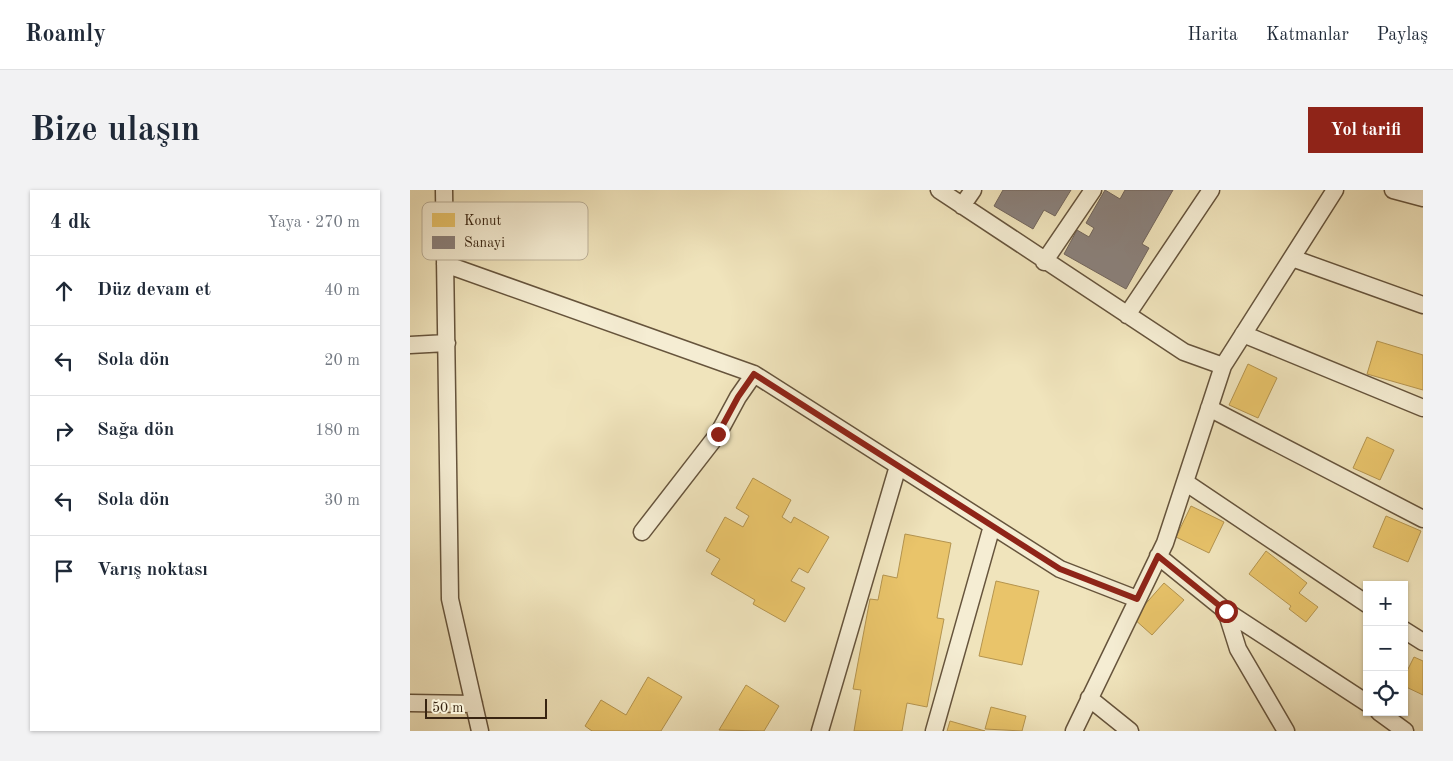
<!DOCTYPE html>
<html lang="tr">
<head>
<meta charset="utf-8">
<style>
  body { margin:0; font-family:"Old Standard TT",serif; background:#f2f2f3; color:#1f2937 }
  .controls { position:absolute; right:15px; bottom:15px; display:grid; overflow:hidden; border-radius:0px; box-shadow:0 1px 4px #0004 }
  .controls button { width:45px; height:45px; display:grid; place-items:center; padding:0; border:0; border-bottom:1px solid #e0e1e3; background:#fff; color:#1f2937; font:25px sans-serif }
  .scale { position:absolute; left:15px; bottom:12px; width:122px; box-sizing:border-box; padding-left:5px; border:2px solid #382411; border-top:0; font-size:14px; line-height:18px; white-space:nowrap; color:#382411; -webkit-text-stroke:4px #f5edd3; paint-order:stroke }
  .stop { position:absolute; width:15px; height:15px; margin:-11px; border:4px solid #8f2418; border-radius:50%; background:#fff }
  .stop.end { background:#8f2418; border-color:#fff; box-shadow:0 1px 5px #0008 }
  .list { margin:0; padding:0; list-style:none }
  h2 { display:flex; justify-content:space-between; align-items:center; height:65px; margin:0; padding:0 20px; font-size:21px }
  h2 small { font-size:16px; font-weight:400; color:#747a83 }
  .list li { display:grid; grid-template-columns:32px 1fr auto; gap:15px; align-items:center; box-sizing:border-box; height:70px; padding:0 20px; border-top:1px solid #e0e1e3 }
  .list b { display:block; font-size:19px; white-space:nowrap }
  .list em { font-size:16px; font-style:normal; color:#747a83 }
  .icon { flex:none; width:28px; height:28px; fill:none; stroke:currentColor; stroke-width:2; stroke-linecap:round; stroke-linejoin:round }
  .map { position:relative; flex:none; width:1013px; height:541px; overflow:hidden; border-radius:0px }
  header { display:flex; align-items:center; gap:30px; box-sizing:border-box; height:70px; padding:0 25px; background:#fff; border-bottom:1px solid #e0e1e3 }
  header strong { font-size:24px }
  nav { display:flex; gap:28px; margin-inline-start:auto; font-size:18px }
  .intro { display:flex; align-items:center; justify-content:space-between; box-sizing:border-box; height:120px; padding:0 30px }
  h1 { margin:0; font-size:35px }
  .button { padding:12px 22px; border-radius:0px; background:#8f2418; color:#fff; font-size:18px; font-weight:700 }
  main { display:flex; gap:30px; padding:0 30px }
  aside { flex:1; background:#fff; border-radius:0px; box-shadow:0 1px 4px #0004 }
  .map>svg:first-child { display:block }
  .homes { fill:#e9c46a; stroke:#b4944f }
  .industry { fill:#8a817c; stroke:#71655c }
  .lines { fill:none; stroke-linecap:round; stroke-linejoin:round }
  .minor-casing { stroke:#66543c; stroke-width:19 }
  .minor { stroke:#f5edd3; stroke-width:16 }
  .route { stroke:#8f2418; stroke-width:6 }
  .key { fill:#f5edd3; stroke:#bcb199; stroke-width:1 }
  .key-label { font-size:14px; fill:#382411 }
</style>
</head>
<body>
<header>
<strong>Roamly</strong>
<nav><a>Harita</a><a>Katmanlar</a><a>Paylaş</a></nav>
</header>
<div class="intro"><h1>Bize ulaşın</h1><a class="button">Yol tarifi</a></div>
<main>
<aside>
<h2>4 dk<small>Yaya · 270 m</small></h2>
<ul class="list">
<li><svg class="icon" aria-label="ahead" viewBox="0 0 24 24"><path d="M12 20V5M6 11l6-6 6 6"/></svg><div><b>Düz devam et</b></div><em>40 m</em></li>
<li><svg class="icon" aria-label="left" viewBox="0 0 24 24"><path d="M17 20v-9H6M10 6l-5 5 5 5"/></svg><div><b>Sola dön</b></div><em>20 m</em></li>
<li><svg class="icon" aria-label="right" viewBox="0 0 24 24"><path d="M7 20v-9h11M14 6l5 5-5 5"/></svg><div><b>Sağa dön</b></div><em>180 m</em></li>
<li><svg class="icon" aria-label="left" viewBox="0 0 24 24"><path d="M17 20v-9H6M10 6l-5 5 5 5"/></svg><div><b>Sola dön</b></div><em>30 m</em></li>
<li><svg class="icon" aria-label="arrive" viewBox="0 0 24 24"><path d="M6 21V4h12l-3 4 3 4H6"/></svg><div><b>Varış noktası</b></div></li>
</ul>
</aside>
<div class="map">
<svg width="1013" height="541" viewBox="0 0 1013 541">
  <rect width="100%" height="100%" fill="#f0e4bc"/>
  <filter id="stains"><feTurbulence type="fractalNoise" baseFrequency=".004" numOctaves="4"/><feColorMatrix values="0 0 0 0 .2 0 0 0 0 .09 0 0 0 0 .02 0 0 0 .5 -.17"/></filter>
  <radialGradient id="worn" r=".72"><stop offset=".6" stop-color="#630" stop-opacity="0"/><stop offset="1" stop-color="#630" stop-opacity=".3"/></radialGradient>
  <!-- homes -->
  <path class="homes" d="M 967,151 L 1013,165 L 1013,200 L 957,184 Z
    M 838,174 L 867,188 L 848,228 L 819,215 Z
    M 957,247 L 984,260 L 970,290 L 943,278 Z
    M 343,288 L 381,310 L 372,327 L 381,333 L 384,327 L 419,347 L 398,383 L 389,378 L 381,391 L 395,398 L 375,432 L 343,414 L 345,410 L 301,384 L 310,369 L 296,361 L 315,327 L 333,337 L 339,326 L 326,318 Z
    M 781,316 L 814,332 L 799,363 L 766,347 Z
    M 976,326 L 1011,341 L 998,372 L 963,357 Z
    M 495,344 L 541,353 L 527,428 L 534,429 L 517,517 L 497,513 L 492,541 L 444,541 L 451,500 L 443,499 L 460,409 L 468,410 L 473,385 L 487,388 Z
    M 856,361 L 897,393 L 889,403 L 908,417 L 896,432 L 879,419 L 881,416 L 839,384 Z
    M 586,391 L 629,401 L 612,475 L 569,466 Z
    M 754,393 L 774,410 L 742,445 L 723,428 Z
    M 1004,467 L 1013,471 L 1013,505 L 994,496 L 994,487 Z
    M 238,487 L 272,507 L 251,541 L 182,541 L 175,536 L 191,510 L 216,525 Z
    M 336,495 L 369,516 L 354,541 L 309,540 Z
    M 581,517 L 616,526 L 612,541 L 575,539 Z
    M 540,531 L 575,541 L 537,541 Z"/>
  <!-- industry -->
  <path class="industry" d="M 593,0 L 661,0 L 645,26 L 634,20 L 623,39 L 584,16 Z
    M 695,0 L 710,9 L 715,0 L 763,0 L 732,54 L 739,58 L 716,99 L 654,64 L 667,40 L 679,47 L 684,38 L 676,33 Z"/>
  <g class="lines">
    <defs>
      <path id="minor" d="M 34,0 L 40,409 L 70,541
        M 529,0 L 774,162 L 813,176
        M 983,0 L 1013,8
        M 552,16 L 563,0
        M 882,68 L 1013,115
        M 634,72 L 683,0
        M 35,74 L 344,184 L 650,379 L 727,409
        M 717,125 L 801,0
        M 833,144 L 1013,218
        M 0,155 L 37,153
        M 799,218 L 1013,329
        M 775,292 L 957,414
        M 232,342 L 308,244 L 328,207 L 344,184
        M 748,366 L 816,421 L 957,513
        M 816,421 L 828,459 L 876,541
        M 994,440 L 1013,452
        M 679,508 L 720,541
        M 0,513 L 64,514
        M 969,522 L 995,541
        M 410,541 L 488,276
        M 524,541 L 582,336
        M 664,541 L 755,353 L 813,176 L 925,0"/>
    </defs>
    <!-- minor casing -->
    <use href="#minor" class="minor-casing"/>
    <!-- minor -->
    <use href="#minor" class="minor"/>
  </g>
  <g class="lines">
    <!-- route -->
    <path class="route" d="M 308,244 L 328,207 L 344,184 L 650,379 L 727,409 L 748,366 L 816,421"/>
  </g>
  <!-- legend -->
  <rect x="12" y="12" width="166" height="58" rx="8" class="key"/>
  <rect x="22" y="23" width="23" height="14" fill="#e9c46a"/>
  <rect x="22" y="46" width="23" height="13" fill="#8a817c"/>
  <g class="key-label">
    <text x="54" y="35">Konut</text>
    <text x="54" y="57">Sanayi</text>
  </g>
  <rect width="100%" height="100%" filter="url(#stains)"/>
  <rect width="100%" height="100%" fill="url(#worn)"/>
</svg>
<div class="controls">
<button>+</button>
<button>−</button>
<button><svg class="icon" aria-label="locate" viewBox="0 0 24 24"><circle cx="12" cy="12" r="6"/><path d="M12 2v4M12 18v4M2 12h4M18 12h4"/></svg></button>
</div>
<div class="scale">50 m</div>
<div class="stop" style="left:816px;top:421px"></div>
<div class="stop end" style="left:308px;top:244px"></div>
</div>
</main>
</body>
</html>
